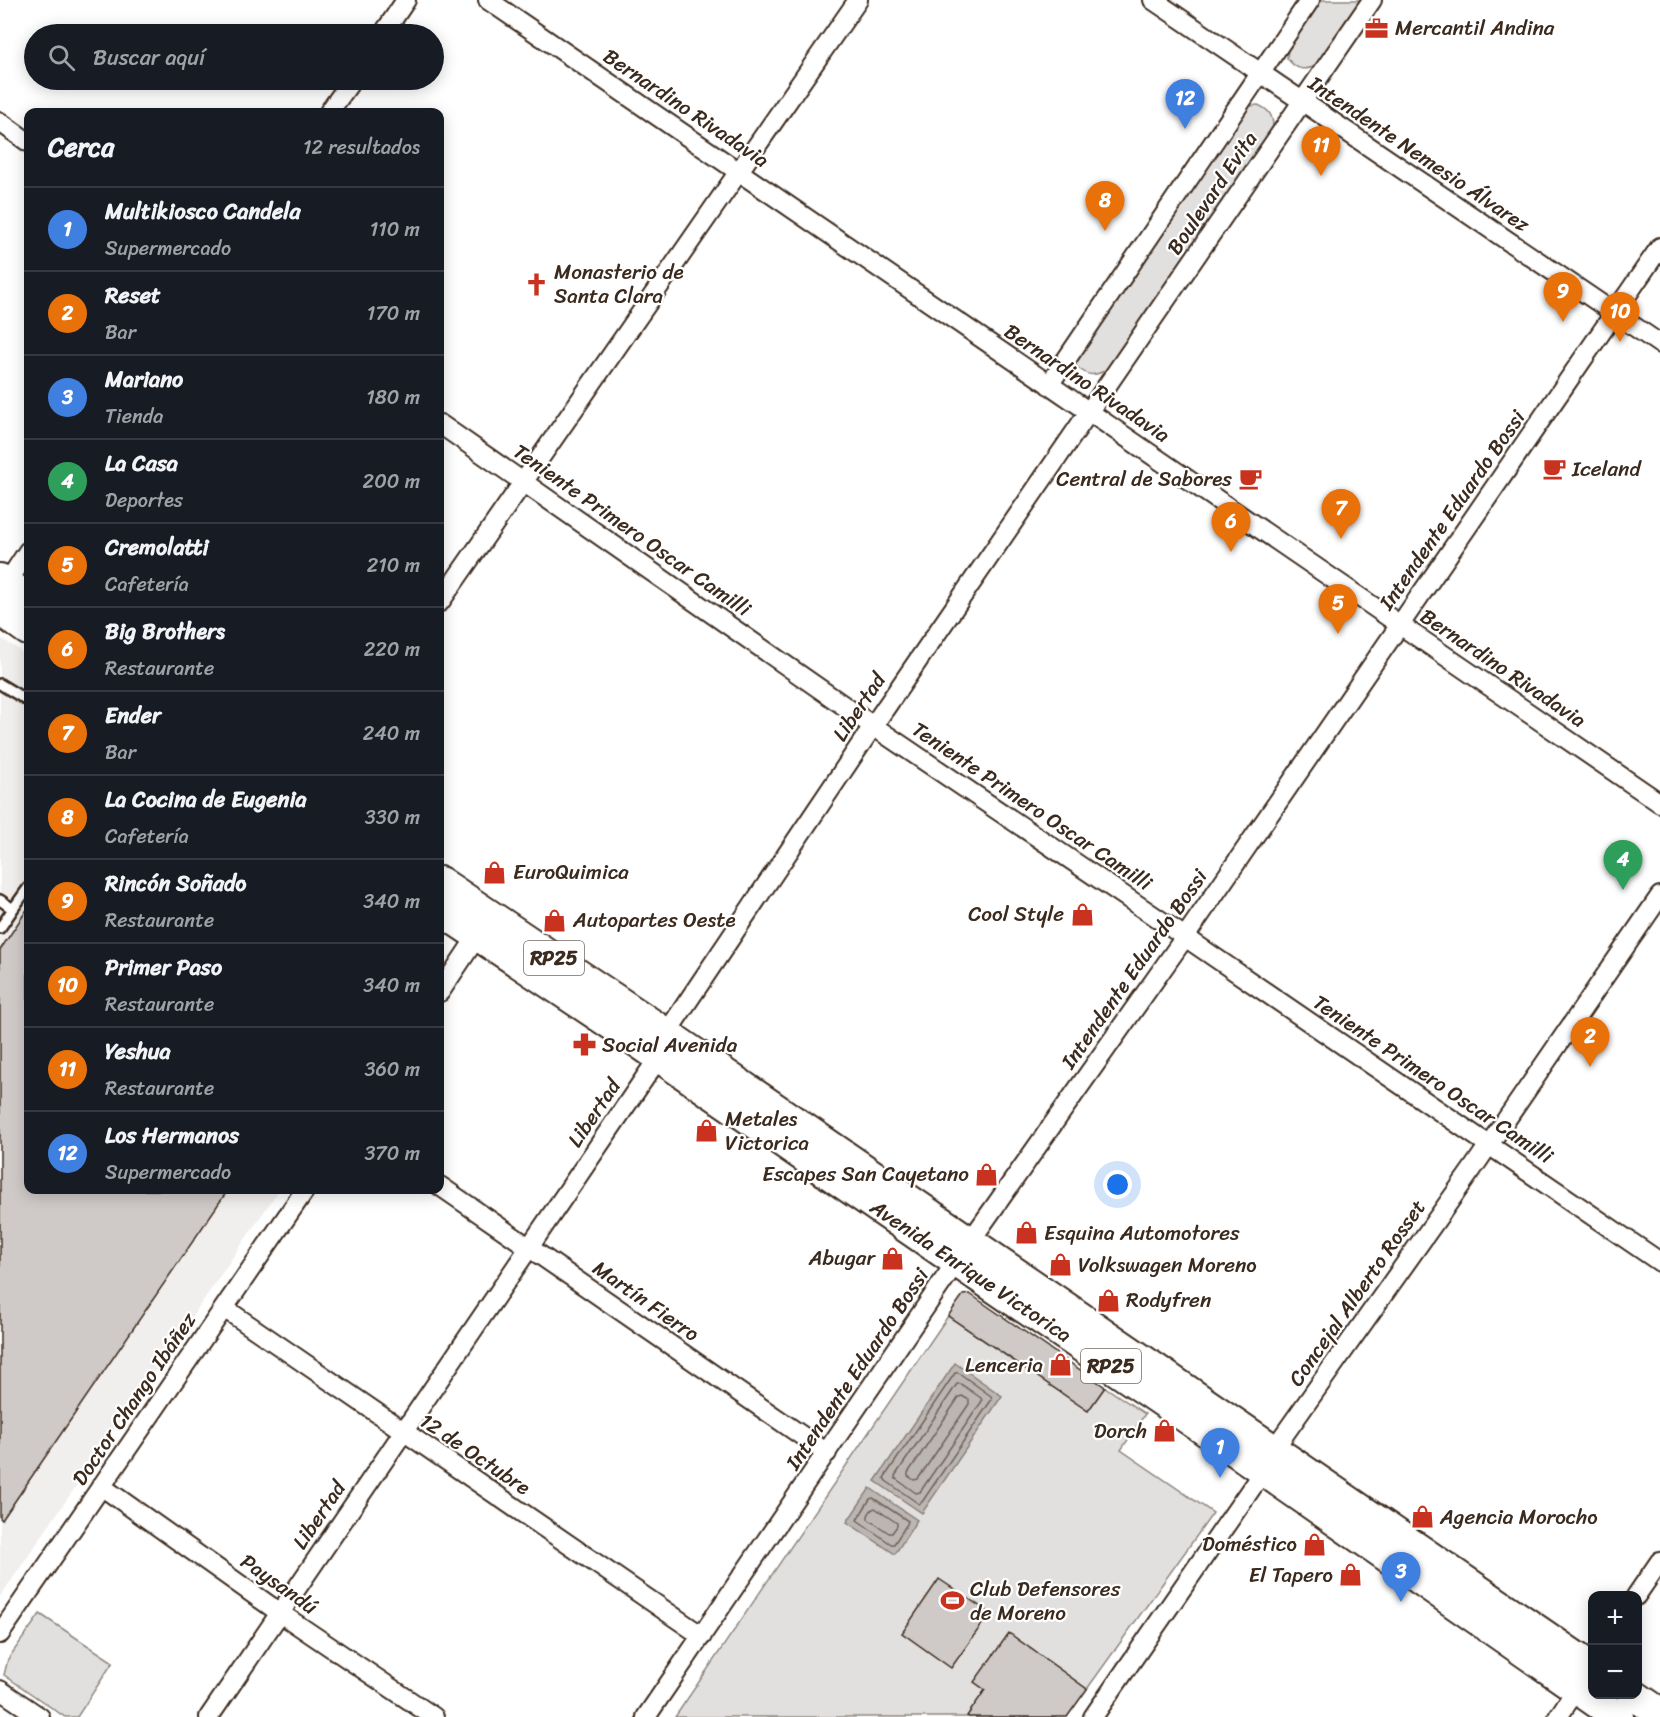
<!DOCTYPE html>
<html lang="es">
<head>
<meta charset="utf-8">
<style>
  body { margin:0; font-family:Sriracha,sans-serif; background:#242831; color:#f1f3f6 }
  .controls { position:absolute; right:18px; bottom:18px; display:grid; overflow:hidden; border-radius:12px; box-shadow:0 3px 15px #0003 }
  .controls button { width:54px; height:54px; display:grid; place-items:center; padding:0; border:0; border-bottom:2px solid #363941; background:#171b24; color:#f1f3f6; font:30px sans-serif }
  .you { position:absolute; left:1118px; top:1185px; width:21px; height:21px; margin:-15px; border:4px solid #fff; border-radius:50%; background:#1a73e8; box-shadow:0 0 0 9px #1a73e833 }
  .badge { display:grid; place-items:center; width:39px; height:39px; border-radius:50%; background:#0b8043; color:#fff; font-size:20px; font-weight:700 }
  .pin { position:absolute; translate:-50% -50px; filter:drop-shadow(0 2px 3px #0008) }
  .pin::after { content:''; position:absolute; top:32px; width:21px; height:18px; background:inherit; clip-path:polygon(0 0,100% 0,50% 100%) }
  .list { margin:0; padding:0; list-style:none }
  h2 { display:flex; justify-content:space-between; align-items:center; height:78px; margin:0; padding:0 24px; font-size:26px }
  h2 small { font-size:20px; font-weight:400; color:#9ea1a6 }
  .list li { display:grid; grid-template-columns:39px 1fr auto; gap:18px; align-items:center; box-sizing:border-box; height:84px; padding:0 24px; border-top:2px solid #363941 }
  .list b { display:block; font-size:22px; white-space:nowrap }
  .list p { margin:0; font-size:20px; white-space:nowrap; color:#9ea1a6 }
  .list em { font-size:20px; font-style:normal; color:#9ea1a6 }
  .icon { flex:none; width:33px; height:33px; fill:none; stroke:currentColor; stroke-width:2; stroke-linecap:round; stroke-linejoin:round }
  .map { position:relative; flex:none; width:1660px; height:1717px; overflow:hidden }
  .search { position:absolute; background:#171b24; box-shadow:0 3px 15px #0003; left:24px; top:24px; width:420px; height:66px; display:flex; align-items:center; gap:15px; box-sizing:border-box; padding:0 21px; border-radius:33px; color:#9ea1a6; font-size:22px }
  .panel { position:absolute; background:#171b24; box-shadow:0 3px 15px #0003; left:24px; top:108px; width:420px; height:1086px; border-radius:12px }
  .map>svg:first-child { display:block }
  .built { fill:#f1efee }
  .green { fill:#e2e0de; stroke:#8e857e; stroke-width:1.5 }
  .water { fill:#bcb6b3; stroke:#887e77; stroke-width:1.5 }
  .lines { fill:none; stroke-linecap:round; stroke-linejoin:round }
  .shore { stroke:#6f625a; stroke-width:1.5 }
  .building { fill:#cfcac7; stroke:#3b2a1e; stroke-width:1.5 }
  .lane-casing { stroke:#3b2a1e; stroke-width:14 }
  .street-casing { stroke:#3b2a1e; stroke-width:22 }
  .primary-casing { stroke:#3b2a1e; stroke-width:34 }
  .lane { stroke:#fff; stroke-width:9 }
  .street { stroke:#fff; stroke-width:18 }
  .primary { stroke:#fff; stroke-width:30 }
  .labels { text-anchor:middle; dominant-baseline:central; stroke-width:4.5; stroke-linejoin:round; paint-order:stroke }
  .shield { fill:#fff; stroke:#766a62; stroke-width:1.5 }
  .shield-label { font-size:20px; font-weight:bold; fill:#3b2a1e }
  .poi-label { font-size:21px; fill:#3b2a1e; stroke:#fff; text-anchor:start }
  .street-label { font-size:21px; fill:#3b2a1e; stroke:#fff }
</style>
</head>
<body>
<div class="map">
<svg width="1660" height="1717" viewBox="0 0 1660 1717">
  <rect width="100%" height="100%" fill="#fff"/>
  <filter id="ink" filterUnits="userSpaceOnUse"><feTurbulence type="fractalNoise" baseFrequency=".0167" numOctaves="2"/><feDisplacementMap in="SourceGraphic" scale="12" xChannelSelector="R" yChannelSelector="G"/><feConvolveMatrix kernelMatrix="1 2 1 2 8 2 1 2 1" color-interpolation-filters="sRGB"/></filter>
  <g filter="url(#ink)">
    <!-- built -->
    <path class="built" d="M 0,637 L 28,656 L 28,1190 L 279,1190 L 0,1597 Z"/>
    <!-- green -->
    <path class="green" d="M 1322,0 L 1364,0 L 1319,65 C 1304,71 1297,71 1287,58 L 1288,49 Z
      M 1258,105 C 1270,110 1273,116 1273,128 L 1106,370 C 1093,377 1087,376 1076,366 L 1076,358 L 1249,106 Z
      M 948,1316 L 1088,1411 L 1105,1387 L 1145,1414 L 1121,1450 L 1213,1513 L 1067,1717 L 675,1717 Z
      M 40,1614 L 113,1662 L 77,1717 L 65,1717 L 4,1675 L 8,1659 Z"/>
    <!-- water -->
    <path class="water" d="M 955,1363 L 1002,1396 L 922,1513 L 875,1481 Z
      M 870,1488 L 917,1520 L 895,1554 L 847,1522 Z"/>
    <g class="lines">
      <!-- shore -->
      <path class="shore" d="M 955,1373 L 959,1373 L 991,1396 L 992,1399 L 922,1502 L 919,1504 L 886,1481 L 884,1478 Z
        M 957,1384 L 961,1384 L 981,1398 L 982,1401 L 920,1492 L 916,1493 L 896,1479 L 895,1476 Z
        M 962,1396 L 969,1400 L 969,1404 L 918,1479 L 914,1480 L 908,1476 L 908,1473 L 959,1397 Z
        M 873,1498 L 908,1521 L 907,1524 L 894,1544 L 891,1544 L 857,1520 L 870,1499 Z
        M 875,1508 L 897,1523 L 897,1526 L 892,1533 L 889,1533 L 868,1519 C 867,1515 871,1509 875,1508 Z"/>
    </g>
    <!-- building -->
    <path class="building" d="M 28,908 L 28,1190 L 228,1190 L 2,1520 L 0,1518 L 0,950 Z
      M 970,1294 L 1105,1387 L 1088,1411 L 948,1316 L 963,1295 Z
      M 939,1579 L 990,1613 L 951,1668 L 902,1633 Z
      M 1009,1633 L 1087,1689 L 1067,1717 L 969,1717 L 967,1716 L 985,1690 L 974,1682 Z"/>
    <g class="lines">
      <defs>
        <path id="lane" d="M 0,684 L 28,701
          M 0,900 L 13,909 L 0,928
          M 13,909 L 28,888"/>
        <path id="street" d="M 488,0 L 1660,803
          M 1153,0 L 1660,344
          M 383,34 L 406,0
          M 329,112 L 352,80
          M 0,122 L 28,142
          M 1049,385 L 1310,0
          M 440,424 L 873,726 L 1185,937 L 1660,1262
          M 7,583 L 28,551
          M 440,602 L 858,0
          M 440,992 L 478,935
          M 440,1186 L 827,1453
          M 224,1308 L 702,1636
          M 101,1486 L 280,1613 L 434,1717
          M 1636,1596 L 1660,1561
          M 0,1634 L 305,1190
          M 0,1690 L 40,1717
          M 209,1717 L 659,1057 L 674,1022 L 873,726 L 1372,0
          M 646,1717 L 969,1243 L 1185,937 L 1660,247
          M 1093,1717 L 1264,1470 L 1274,1449 L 1473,1168 L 1660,896
          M 1558,1717 L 1582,1681"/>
        <path id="primary" d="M 0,579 L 28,598
          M 0,610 L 28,630
          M 440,882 L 668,1035 L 1592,1668
          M 440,910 L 632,1038 L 957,1262 L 1224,1443 L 1618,1717
          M 1632,1694 L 1660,1713"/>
      </defs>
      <!-- lane casing -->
      <use href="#lane" class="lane-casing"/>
      <!-- street casing -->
      <use href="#street" class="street-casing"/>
      <!-- primary casing -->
      <use href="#primary" class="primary-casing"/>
      <!-- lane -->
      <use href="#lane" class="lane"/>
      <!-- street -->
      <use href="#street" class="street"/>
      <!-- primary -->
      <use href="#primary" class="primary"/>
    </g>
  </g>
  <!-- icons -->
  <defs>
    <symbol id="office-bare" viewBox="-9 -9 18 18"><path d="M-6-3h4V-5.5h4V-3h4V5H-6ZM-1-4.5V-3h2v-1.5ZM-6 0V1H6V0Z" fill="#c8321e" stroke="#fff" stroke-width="2.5" paint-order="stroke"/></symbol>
    <symbol id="church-bare" viewBox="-9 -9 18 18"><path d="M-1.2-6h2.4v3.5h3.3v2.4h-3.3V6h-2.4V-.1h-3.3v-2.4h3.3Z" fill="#c8321e" stroke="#fff" stroke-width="2.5" paint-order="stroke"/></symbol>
    <symbol id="cafe-bare" viewBox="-9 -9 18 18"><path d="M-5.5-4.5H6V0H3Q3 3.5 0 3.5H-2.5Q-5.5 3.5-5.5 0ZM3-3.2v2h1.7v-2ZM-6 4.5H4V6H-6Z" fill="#c8321e" stroke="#fff" stroke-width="2.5" paint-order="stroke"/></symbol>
    <symbol id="shop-bare" viewBox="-9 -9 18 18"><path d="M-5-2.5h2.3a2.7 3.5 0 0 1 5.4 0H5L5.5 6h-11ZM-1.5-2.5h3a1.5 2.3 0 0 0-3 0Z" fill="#c8321e" stroke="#fff" stroke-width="2.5" paint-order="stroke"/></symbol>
    <symbol id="pharmacy-bare" viewBox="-9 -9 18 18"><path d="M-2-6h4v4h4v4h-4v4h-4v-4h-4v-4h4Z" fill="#c8321e" stroke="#fff" stroke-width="2.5" paint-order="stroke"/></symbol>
    <symbol id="stadium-bare" viewBox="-9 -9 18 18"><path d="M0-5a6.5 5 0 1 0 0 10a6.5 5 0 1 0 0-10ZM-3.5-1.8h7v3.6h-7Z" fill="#c8321e" stroke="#fff" stroke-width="2.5" paint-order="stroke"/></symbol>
  </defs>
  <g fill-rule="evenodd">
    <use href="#office-bare" x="1360" y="12" width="33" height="33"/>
    <use href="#church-bare" x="520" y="268" width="33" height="33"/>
    <use href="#cafe-bare" x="1538" y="452" width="33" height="33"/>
    <use href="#cafe-bare" x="1234" y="462" width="33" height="33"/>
    <use href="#shop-bare" x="478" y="856" width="33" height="33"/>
    <use href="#shop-bare" x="1066" y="898" width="33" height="33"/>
    <use href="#shop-bare" x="538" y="904" width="33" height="33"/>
    <use href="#pharmacy-bare" x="568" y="1028" width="33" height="33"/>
    <use href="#shop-bare" x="690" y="1114" width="33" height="33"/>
    <use href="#shop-bare" x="970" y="1158" width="33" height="33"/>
    <use href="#shop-bare" x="1010" y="1216" width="33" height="33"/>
    <use href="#shop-bare" x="876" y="1242" width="33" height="33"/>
    <use href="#shop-bare" x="1044" y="1248" width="33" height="33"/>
    <use href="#shop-bare" x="1092" y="1284" width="33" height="33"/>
    <use href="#shop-bare" x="1044" y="1348" width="33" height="33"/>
    <use href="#shop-bare" x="1148" y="1414" width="33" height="33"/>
    <use href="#shop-bare" x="1406" y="1500" width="33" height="33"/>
    <use href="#shop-bare" x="1298" y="1528" width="33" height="33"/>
    <use href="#shop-bare" x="1334" y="1558" width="33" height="33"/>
    <use href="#stadium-bare" x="936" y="1584" width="33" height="33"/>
  </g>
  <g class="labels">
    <!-- shield labels -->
    <g class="shield">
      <rect x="524" y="941" width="60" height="34" rx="4.5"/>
      <rect x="1081" y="1349" width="60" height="34" rx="4.5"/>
    </g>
    <g class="shield-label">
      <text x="554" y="958">RP25</text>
      <text x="1111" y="1366">RP25</text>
    </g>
    <!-- poi labels -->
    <g class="poi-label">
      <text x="1395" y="28">Mercantil Andina</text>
      <text x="554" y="272">Monasterio de<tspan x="554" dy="24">Santa Clara</tspan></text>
      <text x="1572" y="469">Iceland</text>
      <text x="1232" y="479" text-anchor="end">Central de Sabores</text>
      <text x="513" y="872">EuroQuimica</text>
      <text x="1064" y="914" text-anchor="end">Cool Style</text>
      <text x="573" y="920">Autopartes Oeste</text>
      <text x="602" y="1045">Social Avenida</text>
      <text x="725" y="1119">Metales<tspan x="725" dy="24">Victorica</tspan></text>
      <text x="969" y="1174" text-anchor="end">Escapes San Cayetano</text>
      <text x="1044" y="1233">Esquina Automotores</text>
      <text x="875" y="1258" text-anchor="end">Abugar</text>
      <text x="1078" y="1265">Volkswagen Moreno</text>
      <text x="1126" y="1300">Rodyfren</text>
      <text x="1043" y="1365" text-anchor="end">Lenceria</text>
      <text x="1147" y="1431" text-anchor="end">Dorch</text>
      <text x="1440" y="1517">Agencia Morocho</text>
      <text x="1297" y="1544" text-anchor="end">Doméstico</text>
      <text x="1333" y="1575" text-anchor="end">El Tapero</text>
      <text x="970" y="1589">Club Defensores<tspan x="970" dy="24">de Moreno</tspan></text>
    </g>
    <!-- street labels -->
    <g class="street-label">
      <text transform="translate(686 108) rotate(34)">Bernardino Rivadavia</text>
      <text transform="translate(1419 154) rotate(34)">Intendente Nemesio Álvarez</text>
      <text transform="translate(1212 193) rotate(-56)">Boulevard Evita</text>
      <text transform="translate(1087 383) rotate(34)">Bernardino Rivadavia</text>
      <text transform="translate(1452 510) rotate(-55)">Intendente Eduardo Bossi</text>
      <text transform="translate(632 530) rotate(35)">Teniente Primero Oscar Camilli</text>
      <text transform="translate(1503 668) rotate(34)">Bernardino Rivadavia</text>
      <text transform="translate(859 707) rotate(-56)">Libertad</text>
      <text transform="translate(1032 806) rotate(34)">Teniente Primero Oscar Camilli</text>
      <text transform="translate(1134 969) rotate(-55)">Intendente Eduardo Bossi</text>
      <text transform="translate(1433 1079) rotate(34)">Teniente Primero Oscar Camilli</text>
      <text transform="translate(594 1113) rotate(-56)">Libertad</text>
      <text transform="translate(971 1271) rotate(34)">Avenida Enrique Victorica</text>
      <text transform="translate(1357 1293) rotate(-55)">Concejal Alberto Rosset</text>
      <text transform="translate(646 1301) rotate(35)">Martín Fierro</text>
      <text transform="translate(857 1369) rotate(-56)">Intendente Eduardo Bossi</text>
      <text transform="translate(134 1399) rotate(-56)">Doctor Chango Ibáñez</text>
      <text transform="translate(475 1454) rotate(34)">12 de Octubre</text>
      <text transform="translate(319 1515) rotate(-56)">Libertad</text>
      <text transform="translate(279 1584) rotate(35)">Paysandú</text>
    </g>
  </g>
</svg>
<div class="controls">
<button>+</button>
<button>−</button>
</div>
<div class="you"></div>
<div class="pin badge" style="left:1220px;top:1478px;background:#3f7fe0">1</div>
<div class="pin badge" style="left:1590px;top:1067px;background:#e8710a">2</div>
<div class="pin badge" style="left:1401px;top:1602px;background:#3f7fe0">3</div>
<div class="pin badge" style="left:1623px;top:890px;background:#2e9e5b">4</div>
<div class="pin badge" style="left:1338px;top:634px;background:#e8710a">5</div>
<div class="pin badge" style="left:1231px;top:552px;background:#e8710a">6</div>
<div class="pin badge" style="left:1341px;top:539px;background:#e8710a">7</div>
<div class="pin badge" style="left:1105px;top:231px;background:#e8710a">8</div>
<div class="pin badge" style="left:1563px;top:322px;background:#e8710a">9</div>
<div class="pin badge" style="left:1620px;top:342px;background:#e8710a">10</div>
<div class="pin badge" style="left:1321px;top:176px;background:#e8710a">11</div>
<div class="pin badge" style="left:1185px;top:129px;background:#3f7fe0">12</div>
<div class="search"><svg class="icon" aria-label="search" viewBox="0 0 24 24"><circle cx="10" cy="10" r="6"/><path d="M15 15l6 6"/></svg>Buscar aquí</div>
<section class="panel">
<h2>Cerca<small>12 resultados</small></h2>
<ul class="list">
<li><span class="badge" style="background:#3f7fe0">1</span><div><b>Multikiosco Candela</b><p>Supermercado</p></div><em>110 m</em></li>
<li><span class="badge" style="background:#e8710a">2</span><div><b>Reset</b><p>Bar</p></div><em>170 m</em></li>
<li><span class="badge" style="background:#3f7fe0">3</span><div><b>Mariano</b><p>Tienda</p></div><em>180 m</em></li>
<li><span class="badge" style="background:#2e9e5b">4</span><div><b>La Casa</b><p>Deportes</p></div><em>200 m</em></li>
<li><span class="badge" style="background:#e8710a">5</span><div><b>Cremolatti</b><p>Cafetería</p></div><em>210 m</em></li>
<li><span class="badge" style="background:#e8710a">6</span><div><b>Big Brothers</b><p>Restaurante</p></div><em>220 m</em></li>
<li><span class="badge" style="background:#e8710a">7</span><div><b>Ender</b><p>Bar</p></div><em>240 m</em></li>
<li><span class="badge" style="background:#e8710a">8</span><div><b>La Cocina de Eugenia</b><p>Cafetería</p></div><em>330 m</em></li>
<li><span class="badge" style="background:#e8710a">9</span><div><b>Rincón Soñado</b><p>Restaurante</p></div><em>340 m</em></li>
<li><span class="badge" style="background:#e8710a">10</span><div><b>Primer Paso</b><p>Restaurante</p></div><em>340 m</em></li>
<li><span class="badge" style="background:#e8710a">11</span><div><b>Yeshua</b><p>Restaurante</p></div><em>360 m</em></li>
<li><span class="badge" style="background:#3f7fe0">12</span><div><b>Los Hermanos</b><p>Supermercado</p></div><em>370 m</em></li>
</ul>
</section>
</div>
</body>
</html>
